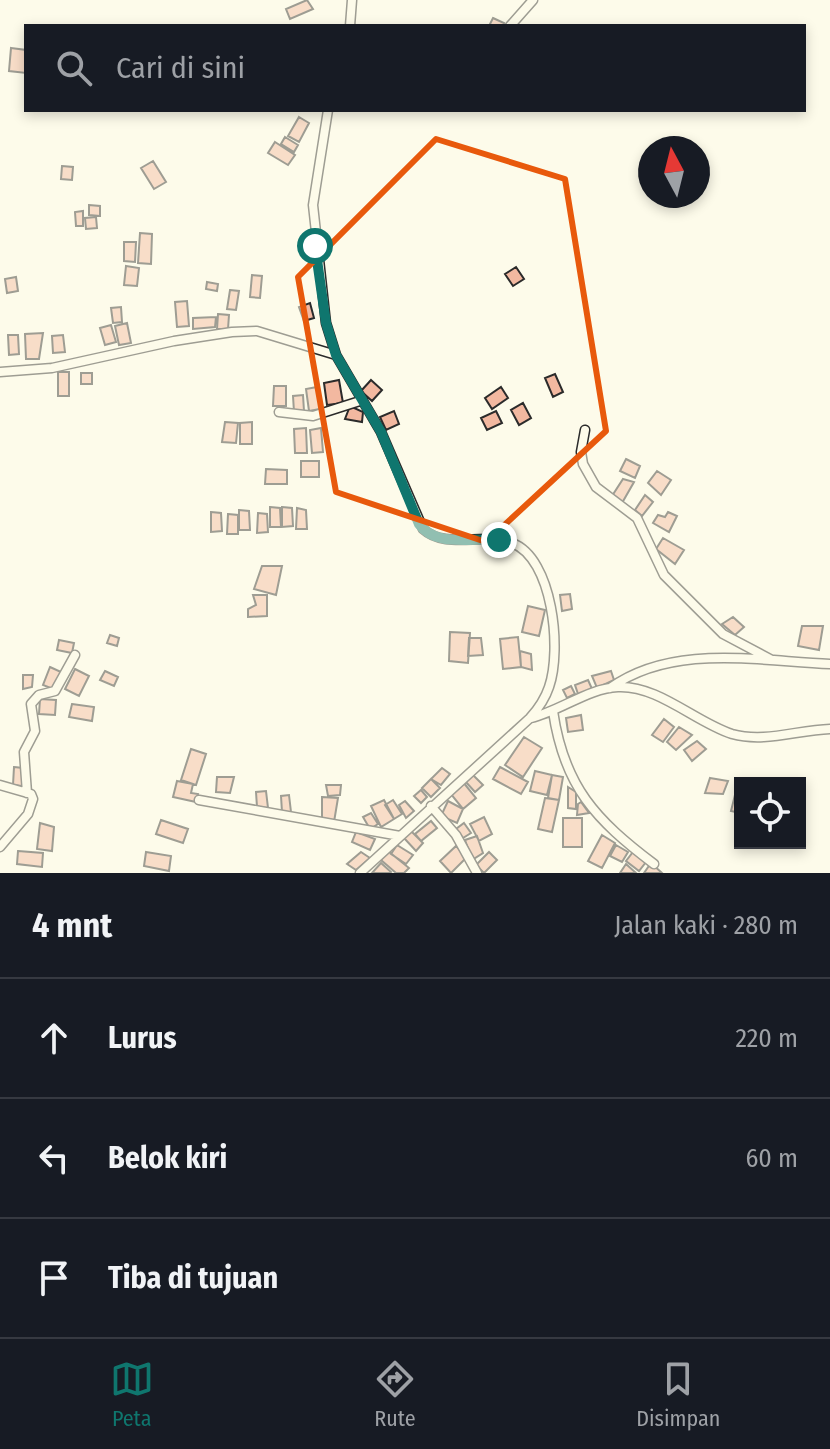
<!DOCTYPE html>
<html lang="id">
<head>
<meta charset="utf-8">
<style>
  body { margin:0; font-family:"Fira Sans Condensed",sans-serif; background:#242831; color:#f1f3f6 }
  .controls { position:absolute; right:24px; bottom:24px; display:grid; overflow:hidden; border-radius:0px; box-shadow:0 4px 12px #0003 }
  .controls button { width:72px; height:72px; display:grid; place-items:center; padding:0; border:0; border-bottom:2px solid #363941; background:#171b24; color:#f1f3f6; font:40px sans-serif }
  .compass { position:absolute; left:638px; top:136px; width:72px; height:72px; border-radius:50%; background:#171b24; box-shadow:0 4px 12px #0003; rotate:353deg }
  .stop { position:absolute; width:24px; height:24px; margin:-18px; border:6px solid #0f766e; border-radius:50%; background:#fff }
  .stop.end { background:#0f766e; border-color:#fff; box-shadow:0 2px 8px #0008 }
  .list { margin:0; padding:0; list-style:none }
  h2 { display:flex; justify-content:space-between; align-items:center; height:104px; margin:0; padding:0 32px; font-size:34px }
  h2 small { font-size:26px; font-weight:400; color:#9ea1a6 }
  .list li { display:grid; grid-template-columns:52px 1fr auto; gap:24px; align-items:center; box-sizing:border-box; height:120px; padding:0 32px; border-top:2px solid #363941 }
  .list b { display:block; font-size:30px; white-space:nowrap }
  .list em { font-size:26px; font-style:normal; color:#9ea1a6 }
  .icon { flex:none; width:44px; height:44px; fill:none; stroke:currentColor; stroke-width:2; stroke-linecap:round; stroke-linejoin:round }
  .map { position:relative; flex:none; width:830px; height:873px; overflow:hidden }
  .search { position:absolute; background:#171b24; box-shadow:0 4px 12px #0003; left:24px; right:24px; top:24px; height:88px; display:flex; align-items:center; gap:20px; box-sizing:border-box; padding:0 28px; border-radius:0px; color:#9ea1a6; font-size:30px }
  .sheet { height:464px; background:#171b24 }
  nav { display:flex; justify-content:space-around; align-items:center; box-sizing:border-box; height:112px; border-top:2px solid #363941; background:#171b24; font-size:22px; color:#9ea1a6 }
  nav a { display:grid; justify-items:center; gap:4px }
  nav .on { color:#0f766e }
  .map>svg:first-child { display:block }
  .building { fill:#f2b8a0; stroke:#2b2b2b; stroke-width:2 }
  .lines { fill:none; stroke-linecap:round; stroke-linejoin:round }
  .minor-casing { stroke:#2b2b2b; stroke-width:11 }
  .minor { stroke:#fdfbea; stroke-width:8 }
  .route { stroke:#0f766e; stroke-width:10 }
  .marked { fill:none; stroke:#e8590c; stroke-width:6; stroke-linejoin:round }
</style>
</head>
<body>
<div class="map">
<svg width="830" height="873" viewBox="0 0 830 873">
  <rect width="100%" height="100%" fill="#fdfbea"/>
  <!-- building -->
  <path class="building" d="M 307,0 L 313,9 L 290,19 L 286,9 Z
    M 493,18 L 504,23 L 503,26 L 489,26 Z
    M 11,48 L 26,50 L 26,73 L 9,71 Z
    M 299,117 L 309,123 L 299,142 L 288,136 Z
    M 285,137 L 298,145 L 294,152 L 281,144 Z
    M 275,142 L 295,155 L 288,165 L 268,153 Z
    M 153,161 L 166,182 L 154,189 L 141,168 Z
    M 62,166 L 73,167 L 72,180 L 61,179 Z
    M 89,205 L 100,206 L 100,216 L 89,215 Z
    M 83,211 L 83,226 L 76,226 L 75,212 Z
    M 96,217 L 97,228 L 86,229 L 85,218 Z
    M 140,233 L 152,234 L 151,264 L 138,263 Z
    M 124,242 L 136,242 L 135,262 L 124,261 Z
    M 126,266 L 139,268 L 137,286 L 124,285 Z
    M 516,267 L 524,279 L 513,286 L 505,274 Z
    M 252,275 L 262,276 L 260,298 L 250,297 Z
    M 16,277 L 18,291 L 7,293 L 5,279 Z
    M 207,282 L 218,284 L 217,291 L 206,289 Z
    M 230,290 L 239,291 L 236,310 L 227,309 Z
    M 187,301 L 189,326 L 177,327 L 175,302 Z
    M 310,303 L 314,318 L 304,321 L 299,307 Z
    M 121,307 L 122,322 L 113,323 L 111,308 Z
    M 218,314 L 229,315 L 228,329 L 217,329 Z
    M 216,317 L 215,327 L 193,329 L 193,318 Z
    M 127,323 L 131,343 L 119,345 L 115,326 Z
    M 111,325 L 116,342 L 105,345 L 100,328 Z
    M 43,333 L 39,359 L 26,359 L 25,334 Z
    M 8,335 L 18,335 L 19,354 L 9,355 Z
    M 63,335 L 65,352 L 53,353 L 52,336 Z
    M 58,372 L 69,372 L 69,396 L 58,396 Z
    M 81,373 L 92,373 L 92,384 L 81,384 Z
    M 555,374 L 563,392 L 553,397 L 545,378 Z
    M 339,380 L 343,403 L 327,405 L 324,383 Z
    M 371,380 L 382,390 L 372,401 L 361,391 Z
    M 274,386 L 286,386 L 286,406 L 273,406 Z
    M 317,387 L 320,409 L 309,411 L 306,389 Z
    M 501,387 L 508,398 L 492,409 L 485,398 Z
    M 303,395 L 304,411 L 294,412 L 293,396 Z
    M 523,403 L 531,418 L 519,425 L 511,410 Z
    M 350,406 L 363,412 L 362,422 L 345,419 Z
    M 394,411 L 399,424 L 386,430 L 380,417 Z
    M 496,411 L 502,423 L 487,430 L 481,418 Z
    M 225,422 L 238,423 L 236,443 L 222,442 Z
    M 252,422 L 252,444 L 240,444 L 240,423 Z
    M 306,428 L 307,453 L 295,453 L 294,429 Z
    M 321,428 L 323,452 L 312,453 L 310,430 Z
    M 626,459 L 640,466 L 635,478 L 620,471 Z
    M 301,461 L 319,461 L 319,477 L 301,477 Z
    M 266,469 L 287,470 L 287,484 L 265,484 Z
    M 657,471 L 671,480 L 661,495 L 648,483 Z
    M 623,479 L 634,482 L 622,503 L 612,496 Z
    M 645,495 L 653,502 L 642,516 L 635,510 Z
    M 270,507 L 280,508 L 281,527 L 270,527 Z
    M 282,507 L 292,508 L 293,526 L 282,527 Z
    M 297,508 L 306,510 L 307,529 L 296,529 Z
    M 239,510 L 249,511 L 250,530 L 239,530 Z
    M 211,512 L 221,513 L 222,531 L 211,532 Z
    M 668,512 L 677,516 L 669,532 L 653,523 L 658,515 L 665,517 Z
    M 258,513 L 267,514 L 268,532 L 257,533 Z
    M 228,514 L 238,515 L 238,534 L 227,534 Z
    M 663,538 L 684,550 L 675,564 L 656,549 Z
    M 262,566 L 282,566 L 276,595 L 254,589 Z
    M 570,594 L 572,609 L 562,611 L 560,595 Z
    M 253,595 L 267,595 L 267,616 L 248,617 L 248,609 L 256,605 Z
    M 528,606 L 545,610 L 539,636 L 522,632 Z
    M 733,617 L 744,627 L 735,635 L 722,624 Z
    M 802,626 L 823,626 L 819,650 L 798,646 Z
    M 450,632 L 470,633 L 468,663 L 449,661 Z
    M 110,635 L 119,638 L 117,646 L 107,643 Z
    M 518,637 L 521,667 L 503,669 L 500,639 Z
    M 469,638 L 481,638 L 483,655 L 468,656 Z
    M 59,640 L 74,643 L 72,653 L 57,650 Z
    M 520,651 L 531,654 L 532,670 L 521,667 Z
    M 50,667 L 61,672 L 53,689 L 43,685 Z
    M 75,669 L 89,676 L 79,696 L 65,689 Z
    M 105,671 L 118,677 L 114,686 L 100,680 Z
    M 611,671 L 614,680 L 597,688 L 592,676 Z
    M 23,675 L 33,675 L 32,687 L 23,689 Z
    M 588,680 L 593,691 L 579,697 L 575,685 Z
    M 571,686 L 575,694 L 567,698 L 563,690 Z
    M 40,699 L 56,700 L 55,715 L 39,714 Z
    M 72,704 L 94,707 L 92,721 L 69,717 Z
    M 581,715 L 583,730 L 568,732 L 566,718 Z
    M 664,719 L 674,727 L 663,742 L 652,735 Z
    M 679,727 L 692,735 L 676,750 L 667,742 Z
    M 524,737 L 542,748 L 523,777 L 505,765 Z
    M 697,741 L 706,749 L 692,761 L 684,750 Z
    M 191,749 L 206,754 L 196,785 L 181,780 Z
    M 14,767 L 23,768 L 22,786 L 13,785 Z
    M 500,767 L 528,782 L 521,794 L 493,779 Z
    M 442,768 L 450,774 L 441,785 L 431,779 Z
    M 535,771 L 552,775 L 547,795 L 530,791 Z
    M 472,774 L 483,785 L 475,792 L 465,781 Z
    M 552,775 L 563,777 L 559,800 L 548,798 Z
    M 217,777 L 234,777 L 230,793 L 216,792 Z
    M 710,778 L 728,781 L 723,794 L 705,793 Z
    M 431,779 L 440,788 L 431,797 L 422,788 Z
    M 177,781 L 193,784 L 191,793 L 198,794 L 196,802 L 173,797 Z
    M 463,782 L 476,798 L 463,809 L 450,793 Z
    M 326,785 L 341,785 L 340,795 L 328,796 Z
    M 568,787 L 576,792 L 576,809 L 568,808 Z
    M 421,790 L 427,797 L 421,803 L 414,796 Z
    M 266,791 L 268,808 L 257,807 L 256,792 Z
    M 289,795 L 291,812 L 282,812 L 281,796 Z
    M 735,795 L 740,796 L 740,813 L 731,811 Z
    M 322,797 L 338,798 L 334,822 L 322,820 Z
    M 545,798 L 559,800 L 552,832 L 538,829 Z
    M 384,800 L 394,819 L 381,827 L 371,806 Z
    M 393,800 L 402,814 L 394,819 L 385,805 Z
    M 405,801 L 414,811 L 406,818 L 399,805 Z
    M 448,801 L 463,809 L 457,823 L 441,816 Z
    M 581,802 L 589,813 L 577,815 L 578,804 Z
    M 371,813 L 378,824 L 370,829 L 363,817 Z
    M 484,817 L 492,834 L 479,841 L 470,824 Z
    M 563,818 L 582,818 L 582,847 L 563,847 Z
    M 161,820 L 188,829 L 183,843 L 156,834 Z
    M 431,821 L 437,828 L 421,841 L 415,834 Z
    M 40,823 L 54,827 L 52,851 L 37,849 Z
    M 464,823 L 471,833 L 463,838 L 456,829 Z
    M 411,831 L 423,843 L 416,851 L 404,838 Z
    M 356,832 L 375,839 L 370,850 L 352,842 Z
    M 602,835 L 615,843 L 602,868 L 588,861 Z
    M 477,836 L 483,853 L 472,860 L 465,840 Z
    M 397,845 L 413,855 L 406,864 L 391,854 Z
    M 616,845 L 628,852 L 622,862 L 610,856 Z
    M 456,846 L 467,857 L 451,873 L 440,861 Z
    M 18,851 L 43,853 L 42,867 L 17,864 Z
    M 388,851 L 409,868 L 404,873 L 396,873 L 381,860 Z
    M 146,852 L 171,856 L 169,871 L 144,866 Z
    M 361,852 L 370,858 L 356,870 L 347,864 Z
    M 489,852 L 497,860 L 484,873 L 476,865 Z
    M 633,852 L 646,862 L 639,871 L 626,861 Z
    M 381,863 L 391,872 L 390,873 L 372,873 Z
    M 651,863 L 662,873 L 644,873 Z
    M 626,864 L 636,873 L 620,873 Z"/>
  <g class="lines">
    <defs>
      <path id="minor" d="M 350,26 L 352,0
        M 510,26 L 533,0
        M 328,110 L 313,205 L 326,323 L 336,355 L 381,432 L 423,529 C 446,550 484,532 512,543 C 553,558 562,650 549,687 C 545,699 538,709 530,718 L 360,873
        M 0,372 L 52,368 L 174,341 L 232,332 L 257,331 L 336,355
        M 279,412 L 313,416 L 363,400
        M 585,430 L 581,452 L 583,464 L 596,487 L 637,518 L 664,575 L 723,634 L 772,660
        M 610,688 C 673,643 757,661 830,664
        M 553,711 C 564,787 596,820 654,864
        M 531,718 C 560,711 589,688 618,687 C 658,685 695,722 732,734 C 765,743 797,730 830,729
        M 0,785 L 31,794 L 33,799 L 28,814 L 0,847
        M 27,793 L 24,752 L 35,731 L 31,704 L 39,695 L 55,691 L 75,655
        M 199,800 L 400,836
        M 431,806 L 456,835 L 477,873"/>
    </defs>
    <!-- minor casing -->
    <use href="#minor" class="minor-casing"/>
    <!-- minor -->
    <use href="#minor" class="minor"/>
  </g>
  <g class="lines">
    <!-- route -->
    <path class="route" d="M 315,246 L 326,323 L 336,355 L 381,432 L 419,524 C 436,548 473,537 499,540"/>
  </g>
  <!-- marked area -->
  <path d="M0 0H830V873H0ZM 436,139 L 565,179 L 606,431 L 486,542 L 336,492 L 298,277 Z" fill="#fdfbea" fill-opacity=".55" fill-rule="evenodd"/>
  <path class="marked" d="M 436,139 L 565,179 L 606,431 L 486,542 L 336,492 L 298,277 Z"/>
</svg>
<div class="controls">
<button><svg class="icon" aria-label="locate" viewBox="0 0 24 24"><circle cx="12" cy="12" r="6"/><path d="M12 2v4M12 18v4M2 12h4M18 12h4"/></svg></button>
</div>
<svg class="compass" viewBox="-18 -18 36 36"><path d="M0-13l5 13h-10z" fill="#e53935"/><path d="M0 13l5-13h-10z" fill="#9ea1a6"/></svg>
<div class="stop" style="left:315px;top:246px"></div>
<div class="stop end" style="left:499px;top:540px"></div>
<div class="search"><svg class="icon" aria-label="search" viewBox="0 0 24 24"><circle cx="10" cy="10" r="6"/><path d="M15 15l6 6"/></svg>Cari di sini</div>
</div>
<section class="sheet">
<h2>4 mnt<small>Jalan kaki · 280 m</small></h2>
<ul class="list">
<li><svg class="icon" aria-label="ahead" viewBox="0 0 24 24"><path d="M12 20V5M6 11l6-6 6 6"/></svg><div><b>Lurus</b></div><em>220 m</em></li>
<li><svg class="icon" aria-label="left" viewBox="0 0 24 24"><path d="M17 20v-9H6M10 6l-5 5 5 5"/></svg><div><b>Belok kiri</b></div><em>60 m</em></li>
<li><svg class="icon" aria-label="arrive" viewBox="0 0 24 24"><path d="M6 21V4h12l-3 4 3 4H6"/></svg><div><b>Tiba di tujuan</b></div></li>
</ul>
</section>
<nav>
<a class="on"><svg class="icon" aria-label="map" viewBox="0 0 24 24"><path d="M3 6l6-2 6 2 6-2v14l-6 2-6-2-6 2zM9 4v14M15 6v14"/></svg>Peta</a>
<a><svg class="icon" aria-label="directions" viewBox="0 0 24 24"><path d="M12 3l9 9-9 9-9-9zM9 14v-3h6M13 9l2 2-2 2"/></svg>Rute</a>
<a><svg class="icon" aria-label="saved" viewBox="0 0 24 24"><path d="M7 4h10v16l-5-4-5 4z"/></svg>Disimpan</a>
</nav>
</body>
</html>
